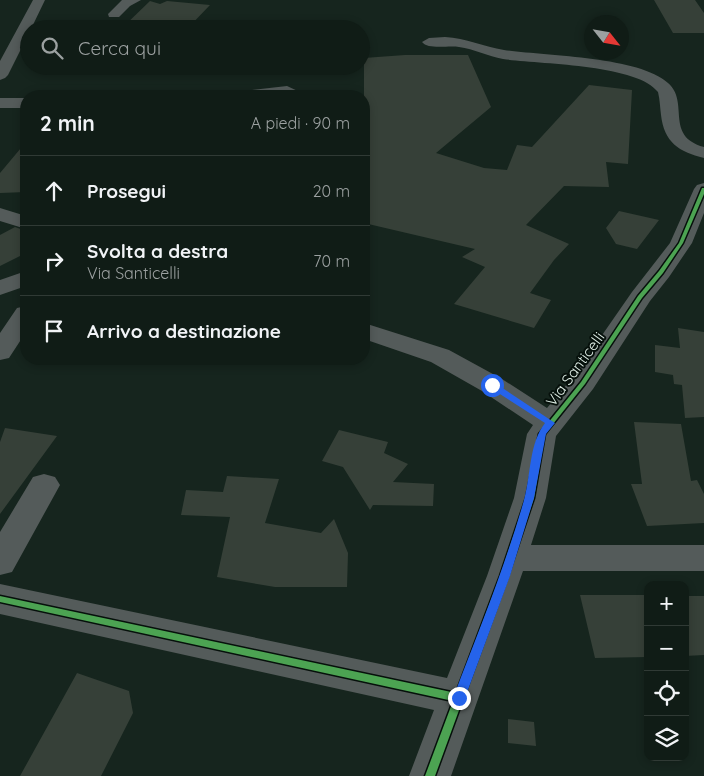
<!DOCTYPE html>
<html lang="it">
<head>
<meta charset="utf-8">
<style>
  body { margin:0; font-family:Quicksand,sans-serif; background:#19251f; color:#f1f3f6 }
  .controls { position:absolute; right:15px; bottom:15px; display:grid; overflow:hidden; border-radius:10px; box-shadow:0 2px 8px #0003 }
  .controls button { width:45px; height:45px; display:grid; place-items:center; padding:0; border:0; border-bottom:1px solid #303a35; background:#101c16; color:#f1f3f6; font:25px sans-serif }
  .compass { position:absolute; left:584px; top:15px; width:45px; height:45px; border-radius:50%; background:#101c16; box-shadow:0 2px 8px #0003; rotate:121deg }
  .stop { position:absolute; width:15px; height:15px; margin:-11px; border:4px solid #2563eb; border-radius:50%; background:#fff }
  .stop.end { background:#2563eb; border-color:#fff; box-shadow:0 1px 5px #0008 }
  .list { margin:0; padding:0; list-style:none }
  h2 { display:flex; justify-content:space-between; align-items:center; height:65px; margin:0; padding:0 20px; font-size:21px }
  h2 small { font-size:16px; font-weight:400; color:#9ca1a1 }
  .list li { display:grid; grid-template-columns:32px 1fr auto; gap:15px; align-items:center; box-sizing:border-box; height:70px; padding:0 20px; border-top:1px solid #303a35 }
  .list b { display:block; font-size:19px; white-space:nowrap }
  .list p { margin:0; font-size:16px; white-space:nowrap; color:#9ca1a1 }
  .list em { font-size:16px; font-style:normal; color:#9ca1a1 }
  .icon { flex:none; width:28px; height:28px; fill:none; stroke:currentColor; stroke-width:2; stroke-linecap:round; stroke-linejoin:round }
  .map { position:relative; flex:none; width:704px; height:776px; overflow:hidden }
  .search { position:absolute; background:#101c16; box-shadow:0 2px 8px #0003; left:20px; top:20px; width:350px; height:55px; display:flex; align-items:center; gap:12px; box-sizing:border-box; padding:0 18px; border-radius:28px; color:#9ca1a1; font-size:19px }
  .panel { position:absolute; background:#101c16; box-shadow:0 2px 8px #0003; left:20px; top:90px; width:350px; height:275px; border-radius:20px }
  .map>svg:first-child { display:block }
  .building { fill:#364038 }
  .lines { fill:none; stroke-linecap:round; stroke-linejoin:round }
  .minor { fill:#545b5a; fill-rule:evenodd }
  .cycleway-casing { stroke:#06100b; stroke-width:3 }
  .cycleway { fill:#4ca352; fill-rule:evenodd }
  .route { fill:#2563eb }
  .labels { text-anchor:middle; dominant-baseline:central; stroke-width:4; stroke-linejoin:round; paint-order:stroke }
  .street-label { font-size:15px; fill:#e0efe7; stroke:#06100b }
</style>
</head>
<body>
<div class="map">
<svg width="704" height="776" viewBox="0 0 704 776">
  <rect width="100%" height="100%" fill="#16251e"/>
  <!-- building -->
  <path class="building" d="M 654,0 L 695,0 L 704,13 L 704,33 L 673,33 Z
    M 150,1 L 160,4 L 167,1 L 210,5 L 187,29 L 121,29 Z
    M 405,55 L 468,55 L 491,107 L 436,153 L 484,168 L 507,170 L 517,145 L 532,147 L 589,85 L 632,90 L 628,164 L 606,162 L 609,187 L 564,186 L 526,225 L 569,244 L 554,260 L 530,293 L 551,300 L 534,328 L 454,304 L 485,267 L 462,257 L 475,249 L 364,223 L 364,58 Z
    M 26,142 L 26,192 L 0,193 L 0,173 Z
    M 619,211 L 659,220 L 637,249 L 616,244 L 606,228 Z
    M 15,227 L 26,231 L 26,253 L 0,266 L 0,235 Z
    M 678,328 L 704,332 L 704,417 L 685,418 L 682,385 L 674,384 L 673,375 L 655,372 L 655,345 L 680,348 Z
    M 634,422 L 681,424 L 691,481 L 697,480 L 704,494 L 704,523 L 647,526 L 631,484 L 642,484 Z
    M 5,428 L 57,436 L 0,514 L 0,442 Z
    M 339,430 L 388,442 L 384,453 L 408,464 L 393,482 L 434,484 L 433,506 L 373,505 L 370,510 L 343,467 L 322,461 Z
    M 227,476 L 279,479 L 265,523 L 321,533 L 334,519 L 348,553 L 347,587 L 275,587 L 217,577 L 230,517 L 181,515 L 186,490 L 223,492 Z
    M 580,595 L 648,595 L 648,657 L 595,658 Z
    M 685,596 L 704,596 L 704,655 L 685,656 Z
    M 77,673 L 129,691 L 133,713 L 101,776 L 20,776 Z
    M 508,719 L 534,722 L 536,746 L 508,743 Z"/>
  <g class="lines">
    <!-- minor -->
    <path class="minor" d="M 33,0 L 45,0 L 31,29 L 29,29 L 29,33 L 8,75 L 5,78 L 0,80 L 0,61 Z
      M 122,0 L 141,0 L 130,6 L 119,17 L 109,17 L 108,14 Z
      M 445,37 C 466,38 484,47 504,50 C 544,56 638,56 668,83 C 690,102 664,136 704,147 L 704,158 C 679,152 664,142 661,115 C 660,108 660,100 658,92 C 638,64 537,64 503,59 C 488,56 474,49 459,47 C 449,45 428,50 422,42 L 429,38 Z
      M 287,86 L 302,93 L 304,96 L 236,96 L 238,93 L 244,91 Z
      M 0,98 L 26,98 L 26,108 L 0,108 Z
      M 704,183 L 704,213 L 692,243 L 669,277 L 650,301 L 593,389 L 556,436 L 546,498 L 531,545 L 704,545 L 704,571 L 523,571 L 451,776 L 409,776 L 434,710 L 0,614 L 0,584 L 447,678 L 487,576 L 514,498 L 527,434 L 533,425 L 482,391 L 431,362 L 364,339 L 364,323 L 449,350 L 502,379 L 547,408 L 573,377 L 632,292 L 670,243 L 694,189 L 697,185 Z
      M 0,208 L 26,216 L 26,229 L 0,221 Z
      M 26,271 L 26,286 L 0,295 L 0,280 Z
      M 26,306 L 26,332 L 9,358 L 0,360 L 0,333 L 17,308 Z
      M 44,474 L 55,477 L 60,485 L 12,572 L 0,575 L 0,532 L 33,477 Z"/>
    <defs>
      <path id="cycleway" d="M 702,188 L 704,188 L 704,194 L 683,243 L 663,273 L 642,298 L 585,384 L 545,434 L 534,498 L 508,576 L 435,776 L 425,776 L 453,701 L 0,602 L 0,596 L 456,693 L 500,576 L 526,498 L 539,434 L 581,382 L 638,296 L 659,271 L 679,243 Z"/>
    </defs>
    <!-- cycleway casing -->
    <use href="#cycleway" class="cycleway-casing"/>
    <!-- cycleway -->
    <use href="#cycleway" class="cycleway"/>
  </g>
  <!-- route -->
  <path class="route" d="M 489,383 L 495,383 L 555,423 L 546,434 L 534,498 L 510,576 L 465,698 L 463,702 L 459,704 L 455,702 L 453,698 C 478,633 505,567 524,500 C 531,475 529,443 545,423 L 489,387 Z"/>
  <g class="labels">
    <!-- street labels -->
    <g class="street-label">
      <text transform="translate(575 369) rotate(-54)">Via Santicelli</text>
    </g>
  </g>
</svg>
<div class="controls">
<button>+</button>
<button>−</button>
<button><svg class="icon" aria-label="locate" viewBox="0 0 24 24"><circle cx="12" cy="12" r="6"/><path d="M12 2v4M12 18v4M2 12h4M18 12h4"/></svg></button>
<button><svg class="icon" aria-label="layers" viewBox="0 0 24 24"><path d="M12 4l9 5-9 5-9-5zM3 14l9 5 9-5"/></svg></button>
</div>
<svg class="compass" viewBox="-18 -18 36 36"><path d="M0-13l5 13h-10z" fill="#e53935"/><path d="M0 13l5-13h-10z" fill="#9ca1a1"/></svg>
<div class="stop" style="left:492px;top:385px"></div>
<div class="stop end" style="left:459px;top:698px"></div>
<div class="search"><svg class="icon" aria-label="search" viewBox="0 0 24 24"><circle cx="10" cy="10" r="6"/><path d="M15 15l6 6"/></svg>Cerca qui</div>
<section class="panel">
<h2>2 min<small>A piedi · 90 m</small></h2>
<ul class="list">
<li><svg class="icon" aria-label="ahead" viewBox="0 0 24 24"><path d="M12 20V5M6 11l6-6 6 6"/></svg><div><b>Prosegui</b></div><em>20 m</em></li>
<li><svg class="icon" aria-label="right" viewBox="0 0 24 24"><path d="M7 20v-9h11M14 6l5 5-5 5"/></svg><div><b>Svolta a destra</b><p>Via Santicelli</p></div><em>70 m</em></li>
<li><svg class="icon" aria-label="arrive" viewBox="0 0 24 24"><path d="M6 21V4h12l-3 4 3 4H6"/></svg><div><b>Arrivo a destinazione</b></div></li>
</ul>
</section>
</div>
</body>
</html>
